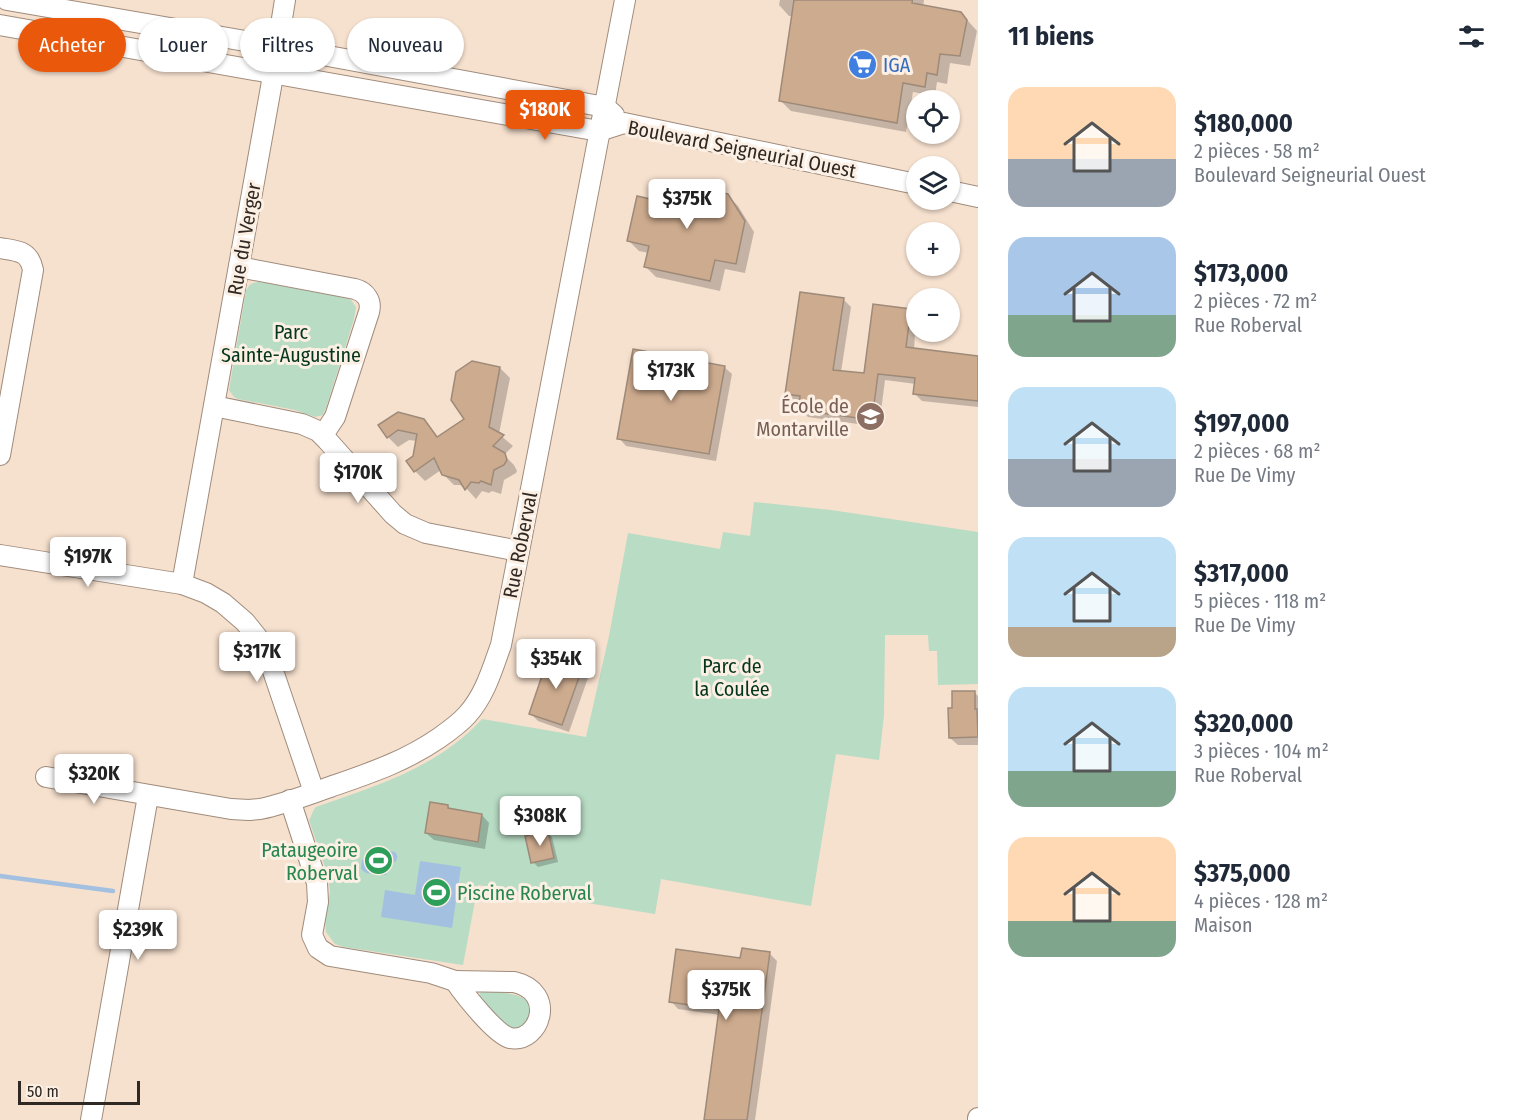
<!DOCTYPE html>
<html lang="fr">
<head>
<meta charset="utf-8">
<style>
	body { margin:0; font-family:"Fira Sans Condensed",sans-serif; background:#f6f6f7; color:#1f2937; height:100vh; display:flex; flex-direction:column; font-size:22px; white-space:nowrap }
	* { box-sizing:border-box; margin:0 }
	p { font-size:20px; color:#747a83 }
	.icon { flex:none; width:33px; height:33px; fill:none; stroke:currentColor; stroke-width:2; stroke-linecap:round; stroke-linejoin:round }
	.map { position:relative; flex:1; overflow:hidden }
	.side { display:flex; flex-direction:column; background:#fff; width:540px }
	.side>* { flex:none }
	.banner { position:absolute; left:18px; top:18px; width:570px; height:54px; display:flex; gap:12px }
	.buttons { position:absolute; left:906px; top:90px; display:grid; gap:12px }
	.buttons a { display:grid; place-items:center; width:54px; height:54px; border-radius:50%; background:#fff; box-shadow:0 2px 4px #0004; font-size:30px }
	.scale { position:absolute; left:18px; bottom:15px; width:122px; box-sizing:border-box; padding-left:6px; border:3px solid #302822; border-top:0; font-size:16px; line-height:21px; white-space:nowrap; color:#302822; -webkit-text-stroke:4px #fcefe4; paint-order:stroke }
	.price { position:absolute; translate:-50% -51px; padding:0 14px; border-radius:6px; background:#fff; color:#222; font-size:20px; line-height:39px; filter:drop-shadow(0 2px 3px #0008) }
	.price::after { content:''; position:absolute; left:50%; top:36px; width:18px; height:14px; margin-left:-9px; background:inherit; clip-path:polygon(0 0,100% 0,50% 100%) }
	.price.selected { background:#ea580c; color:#fff }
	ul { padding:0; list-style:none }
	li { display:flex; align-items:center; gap:18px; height:150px; padding:0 30px }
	li span { display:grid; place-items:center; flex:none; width:168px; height:120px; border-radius:18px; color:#555 }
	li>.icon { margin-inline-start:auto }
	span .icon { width:72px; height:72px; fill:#fffc; stroke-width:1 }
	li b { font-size:26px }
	h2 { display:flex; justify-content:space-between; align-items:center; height:72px; padding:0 30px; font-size:26px }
	.chip { padding:0 21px; border-radius:27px; background:#fff; box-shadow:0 2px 4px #0004; font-size:21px; line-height:54px }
	.chip.selected { background:#ea580c; color:#fff }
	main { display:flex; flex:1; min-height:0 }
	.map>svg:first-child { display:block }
</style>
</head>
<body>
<main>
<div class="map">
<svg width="978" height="1120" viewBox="0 0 978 1120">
	<rect width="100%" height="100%" fill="#f6e0ce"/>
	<g fill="#b8dcc4">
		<path d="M261 282 346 298 351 300 356 307 354 319 326 408 323 415 315 417 295 410 238 399 234 397 229 390 246 291C249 284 253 282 261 282Z"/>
		<path d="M754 502 831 510 978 532V684L938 685 937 651H929L928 635H885L884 715 879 760 836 754 811 906 661 879 655 914 478 885 463 965 344 947 335 944 326 932 325 919 330 892 328 876 309 820C312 816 312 811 316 807 376 786 437 768 482 719L586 737 609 636 628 533 720 549 723 532 750 536Z"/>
		<path d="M483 991H486C496 992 515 993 523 998 539 1008 527 1034 510 1027 499 1023 486 1006 479 998L480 993Z"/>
	</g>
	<g fill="#a3c0e1">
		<path d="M372 849 395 852C398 855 398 859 395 862L384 863V865L388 871 386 875 366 873 361 869 362 860 369 858 370 850Z"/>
		<polygon points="420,861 461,867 452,928 381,917 385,890 415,895"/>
	</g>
	<g fill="#0003">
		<polygon points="780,0 911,0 912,11 914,0 924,0 923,7 961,13 977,31 970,66 950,63 947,84 937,82 935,96 913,92 906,132 791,111 781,101 793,16 789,16 779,5"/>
		<polygon points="727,195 738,206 754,232 745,273 725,269 720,291 656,277 646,267 649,253 639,251 629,241 660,203"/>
		<polygon points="843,299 851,307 841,372 866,375 910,311 916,317 914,350 978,357 978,407 922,401 914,393 916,384 885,380 879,427 808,417 800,409 801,402 794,401 786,393"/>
		<polygon points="724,367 732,374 716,461 626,446 619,438"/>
		<polygon points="500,368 510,378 499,434 513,446 504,455 514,465 517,471 516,473 504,480 501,494 492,491 489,493 482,491 476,499 466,488 460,485 454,485 443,474 441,470 425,481 415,471 409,461 415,457 417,441 409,440 398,447 388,437 380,426 423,420 439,438 467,420"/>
		<polygon points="582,668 589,675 569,732 538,721 530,713"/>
		<polygon points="974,692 978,696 978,745 958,745 950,738 953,709"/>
		<polygon points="447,806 452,810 482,815 489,823 485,849 434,840 426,833"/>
		<polygon points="547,832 552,837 558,862 538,867 533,862"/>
		<polygon points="769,953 777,961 755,1120 705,1120 720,1015 678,1009 671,1001"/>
	</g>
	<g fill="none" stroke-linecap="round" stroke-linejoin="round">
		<polyline stroke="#a3c0e1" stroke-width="4.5" points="0,876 113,891"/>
	</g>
	<g fill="#cdab8e" stroke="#9e8a79" stroke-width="1.5">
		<polygon points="794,0 913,0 912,3 961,12 967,20 960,56 940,54 937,75 927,73 925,87 903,83 897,123 779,101"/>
		<polygon points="663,180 728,194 745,221 736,264 715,260 710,281 644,267 649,246 627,241 637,196 659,201"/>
		<polygon points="800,292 844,298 833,370 864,373 873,304 911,309 906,347 978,356 978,401 913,394 915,378 878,374 872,420 799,410 800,396 785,394"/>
		<polygon points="633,349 725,366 709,454 617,439"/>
		<polygon points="472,361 500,367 489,427 504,435 493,446 505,453 507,460 504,465 494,470 491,485 481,481 479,483 471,482 465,490 459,480 442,475 434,458 414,472 406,461 413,456 417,434 398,430 387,438 378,425 398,412 424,419 437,437 464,419 451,400 456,372"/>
		<polygon points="549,655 583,666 562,725 529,714"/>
		<polygon points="952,691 975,691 975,709 977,709 978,737 949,738 948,708 952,708"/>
		<polygon points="430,802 448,805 448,808 482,814 478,842 425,833"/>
		<polygon points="548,831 554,858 531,863 525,836"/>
		<polygon points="742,948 770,952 747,1120 704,1120 719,1009 669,1002 676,949 740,958"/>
	</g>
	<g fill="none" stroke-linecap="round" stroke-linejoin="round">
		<defs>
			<g id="minor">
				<polyline points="7,0 263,44 605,107 614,115"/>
				<polyline points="0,25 599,131 624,123 916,184"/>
				<polyline points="950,191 978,197"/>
				<path d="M0 248C17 251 29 250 33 270L0 455"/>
				<path d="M239 267 355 289C366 292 372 301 369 312L335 417 323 435"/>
				<polyline points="214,406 302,424 318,431 327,440 393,514 405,524 426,533 519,551"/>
				<polyline points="0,555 182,584 206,593 223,603 245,622 257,637 266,654 272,668 314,792"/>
				<polyline points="182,584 271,87 285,0"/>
				<path d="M46 777 231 809 249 810 260 809C284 804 307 795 330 787 370 773 404 762 439 738 449 731 459 724 467 715 485 695 492 670 501 645L625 0"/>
				<polyline points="290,800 317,883 318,902 312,935 318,948 330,956 431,973 455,981"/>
				<path d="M455 981 514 982C558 992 539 1044 510 1038 495 1034 464 994 455 981Z"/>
				<polyline points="91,1120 148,796"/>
				<polyline points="978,1120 978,1118"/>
			</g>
		</defs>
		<use href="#minor" stroke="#a08c7c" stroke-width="22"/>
		<use href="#minor" stroke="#fff" stroke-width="20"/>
	</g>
	<defs>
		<symbol id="supermarket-disc" viewBox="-11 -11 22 22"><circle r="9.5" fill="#3f7fe0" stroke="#fcefe4"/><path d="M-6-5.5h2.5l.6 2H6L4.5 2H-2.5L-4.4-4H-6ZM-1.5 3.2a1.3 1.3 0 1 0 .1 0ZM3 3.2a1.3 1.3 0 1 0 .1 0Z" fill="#fff"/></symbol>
		<symbol id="school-disc" viewBox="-11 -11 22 22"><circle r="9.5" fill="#8d6e63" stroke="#fcefe4"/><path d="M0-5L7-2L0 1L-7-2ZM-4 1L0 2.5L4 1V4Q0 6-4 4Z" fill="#fff"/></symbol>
		<symbol id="stadium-disc" viewBox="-11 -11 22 22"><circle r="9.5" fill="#2e9e5b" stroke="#fcefe4"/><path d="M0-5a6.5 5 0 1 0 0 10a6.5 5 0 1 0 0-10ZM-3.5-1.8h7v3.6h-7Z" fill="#fff"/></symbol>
	</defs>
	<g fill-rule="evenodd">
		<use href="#supermarket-disc" x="846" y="48" width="33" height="33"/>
		<use href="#school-disc" x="854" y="400" width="33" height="33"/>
		<use href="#stadium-disc" x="362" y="844" width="33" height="33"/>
		<use href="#stadium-disc" x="420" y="876" width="33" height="33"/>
	</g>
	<g text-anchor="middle" stroke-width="6" stroke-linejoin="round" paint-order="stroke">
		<g font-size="20" fill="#366cbe" stroke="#fcefe4" text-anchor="start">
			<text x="883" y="72">IGA</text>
		</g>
		<g font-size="20" fill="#302822" stroke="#fcefe4">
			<text transform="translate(742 149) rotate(11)" y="7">Boulevard Seigneurial Ouest</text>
			<text transform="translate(244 239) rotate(-80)" y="7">Rue du Verger</text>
			<text transform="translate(520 545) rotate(-79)" y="7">Rue Roberval</text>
		</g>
		<g font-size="20" fill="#04361d" stroke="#fcefe4">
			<text x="291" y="339">Parc<tspan x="291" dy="23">Sainte-Augustine</tspan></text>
			<text x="732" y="673">Parc de<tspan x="732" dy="23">la Coulée</tspan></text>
		</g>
		<g font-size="20" fill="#785e54" stroke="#fcefe4" text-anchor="end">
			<text x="849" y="413">École de<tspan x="849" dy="23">Montarville</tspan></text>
		</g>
		<g font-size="20" fill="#27864d" stroke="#fcefe4" text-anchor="end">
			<text x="358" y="857">Pataugeoire<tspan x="358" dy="23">Roberval</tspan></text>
			<text x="457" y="900" text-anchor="start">Piscine Roberval</text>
		</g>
	</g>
</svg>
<div class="buttons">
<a><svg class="icon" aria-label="locate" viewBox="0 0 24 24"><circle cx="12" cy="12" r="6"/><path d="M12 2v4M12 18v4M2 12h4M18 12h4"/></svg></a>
<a><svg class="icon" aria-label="layers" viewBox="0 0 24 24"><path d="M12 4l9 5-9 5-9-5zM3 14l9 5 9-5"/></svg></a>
<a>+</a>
<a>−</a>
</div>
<div class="scale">50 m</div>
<b class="price selected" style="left:545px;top:141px">$180K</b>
<b class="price" style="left:687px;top:230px">$375K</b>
<b class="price" style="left:671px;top:402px">$173K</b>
<b class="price" style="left:358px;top:504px">$170K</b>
<b class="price" style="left:88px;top:588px">$197K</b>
<b class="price" style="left:257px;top:683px">$317K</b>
<b class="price" style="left:556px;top:690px">$354K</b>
<b class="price" style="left:94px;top:805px">$320K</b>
<b class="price" style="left:540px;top:847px">$308K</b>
<b class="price" style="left:138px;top:961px">$239K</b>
<b class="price" style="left:726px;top:1021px">$375K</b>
<div class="banner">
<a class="chip selected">Acheter</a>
<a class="chip">Louer</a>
<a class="chip">Filtres</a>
<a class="chip">Nouveau</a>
</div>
</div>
<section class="side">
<h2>11 biens<svg class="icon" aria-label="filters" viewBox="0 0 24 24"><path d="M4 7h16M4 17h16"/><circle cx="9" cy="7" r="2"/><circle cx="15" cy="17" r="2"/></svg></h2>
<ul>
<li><span style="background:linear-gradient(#ffd9b3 60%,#9aa5b1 0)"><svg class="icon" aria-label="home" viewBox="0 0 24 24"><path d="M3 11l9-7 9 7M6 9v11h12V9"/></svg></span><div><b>$180,000</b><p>2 pièces · 58 m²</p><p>Boulevard Seigneurial Ouest</p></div></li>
<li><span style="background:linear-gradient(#a9c7e8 65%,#7fa58c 0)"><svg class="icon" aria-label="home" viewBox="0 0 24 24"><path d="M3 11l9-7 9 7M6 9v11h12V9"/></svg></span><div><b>$173,000</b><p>2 pièces · 72 m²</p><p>Rue Roberval</p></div></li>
<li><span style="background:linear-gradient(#bfe0f5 60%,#9aa5b1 0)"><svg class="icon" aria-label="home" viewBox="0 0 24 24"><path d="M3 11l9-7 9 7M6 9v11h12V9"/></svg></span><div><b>$197,000</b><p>2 pièces · 68 m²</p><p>Rue De Vimy</p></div></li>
<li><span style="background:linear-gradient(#bfe0f5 75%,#b9a48a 0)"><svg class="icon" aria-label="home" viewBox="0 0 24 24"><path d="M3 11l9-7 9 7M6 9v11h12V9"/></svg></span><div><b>$317,000</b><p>5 pièces · 118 m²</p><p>Rue De Vimy</p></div></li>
<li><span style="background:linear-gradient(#bfe0f5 70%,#7fa58c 0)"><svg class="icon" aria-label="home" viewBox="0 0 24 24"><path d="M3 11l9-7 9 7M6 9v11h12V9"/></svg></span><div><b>$320,000</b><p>3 pièces · 104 m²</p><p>Rue Roberval</p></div></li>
<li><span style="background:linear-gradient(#ffd9b3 70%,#7fa58c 0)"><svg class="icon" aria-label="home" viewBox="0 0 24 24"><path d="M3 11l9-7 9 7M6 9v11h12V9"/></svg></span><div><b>$375,000</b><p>4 pièces · 128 m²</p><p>Maison</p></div></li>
</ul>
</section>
</main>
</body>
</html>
